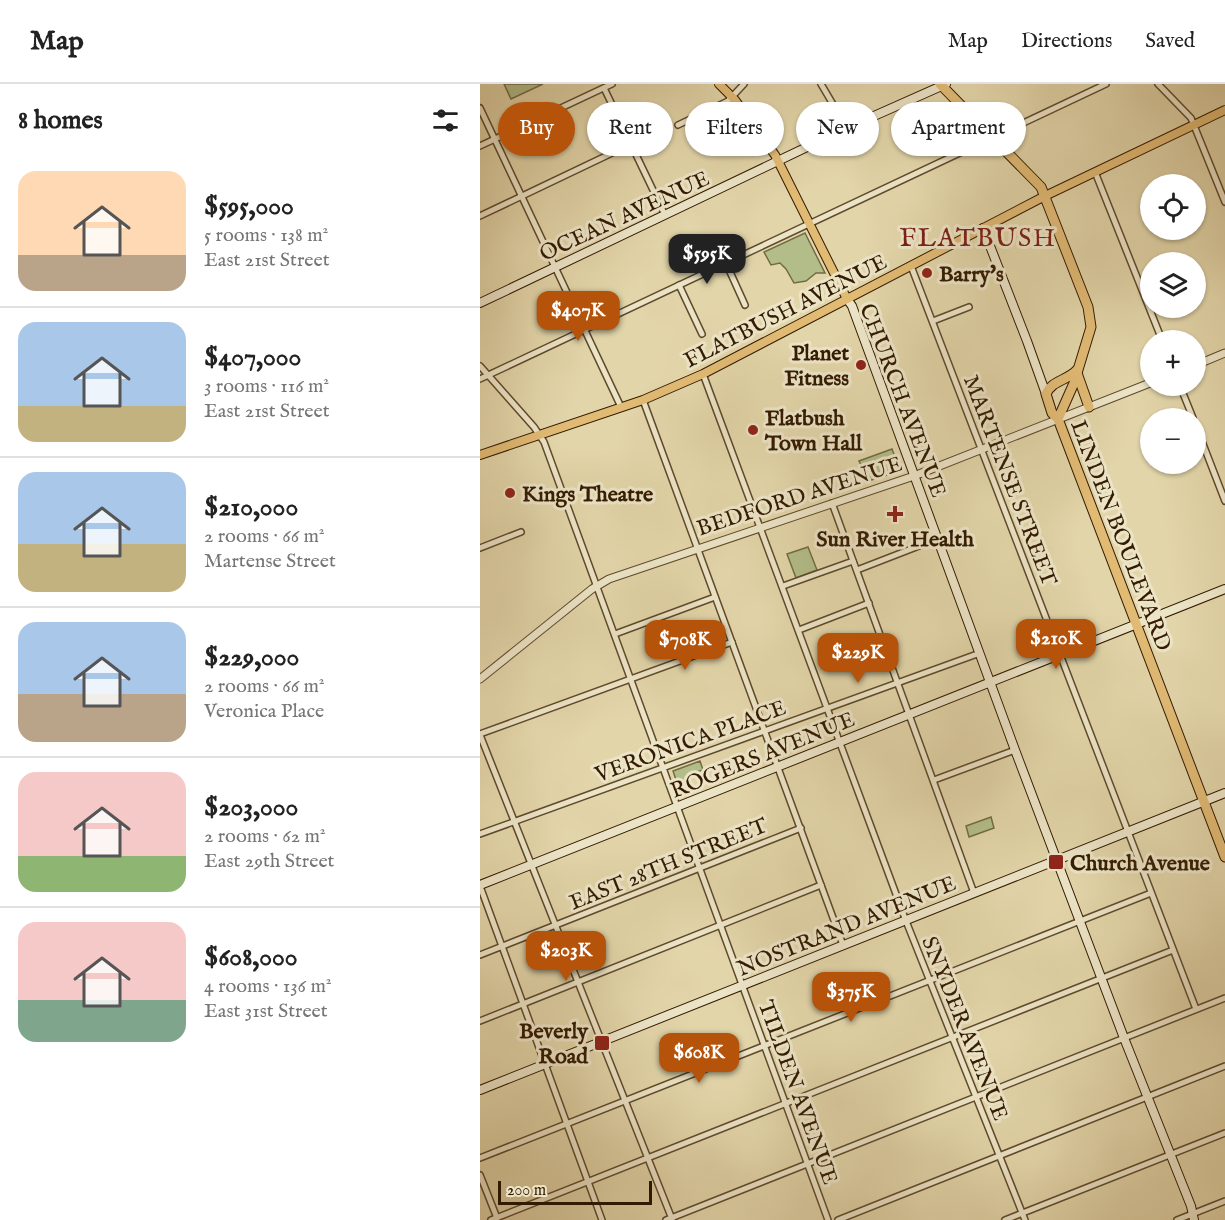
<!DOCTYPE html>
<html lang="en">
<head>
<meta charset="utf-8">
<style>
	body { margin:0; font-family:"IM FELL English",serif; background:#f6f6f6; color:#222; height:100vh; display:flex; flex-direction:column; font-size:22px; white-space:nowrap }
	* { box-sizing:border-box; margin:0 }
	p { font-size:20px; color:#767676 }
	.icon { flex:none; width:33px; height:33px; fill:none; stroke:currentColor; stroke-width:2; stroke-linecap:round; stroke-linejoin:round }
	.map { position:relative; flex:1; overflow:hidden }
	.panel { display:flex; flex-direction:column; background:#fff; width:480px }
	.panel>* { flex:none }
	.top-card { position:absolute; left:18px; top:18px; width:570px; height:54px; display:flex; gap:12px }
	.buttons { position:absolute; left:660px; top:90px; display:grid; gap:12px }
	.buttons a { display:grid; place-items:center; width:66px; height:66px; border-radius:50%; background:#fff; box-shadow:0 2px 4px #0004; font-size:30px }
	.scale { position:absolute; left:18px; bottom:15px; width:154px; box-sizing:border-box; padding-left:6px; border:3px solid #331b01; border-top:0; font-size:16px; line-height:21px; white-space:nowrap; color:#331b01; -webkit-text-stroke:4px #ece4c7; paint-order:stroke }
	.price { position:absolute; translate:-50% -51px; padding:0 14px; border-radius:12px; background:#b45309; color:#fff; font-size:20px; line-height:39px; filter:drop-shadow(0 2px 3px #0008) }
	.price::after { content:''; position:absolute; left:50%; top:36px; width:18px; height:14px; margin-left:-9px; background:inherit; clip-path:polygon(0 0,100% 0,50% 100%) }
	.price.current { background:#222; color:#fff }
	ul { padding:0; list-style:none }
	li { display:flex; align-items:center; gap:18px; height:150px; padding:0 18px }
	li+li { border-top:2px solid #e0e0e0 }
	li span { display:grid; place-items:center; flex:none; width:168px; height:120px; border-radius:18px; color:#555 }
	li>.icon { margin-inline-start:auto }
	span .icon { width:72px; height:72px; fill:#fffc; stroke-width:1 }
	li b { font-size:26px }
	h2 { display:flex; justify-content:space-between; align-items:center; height:72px; padding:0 18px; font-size:26px }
	.pill { padding:0 21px; border-radius:27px; background:#fff; box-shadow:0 2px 4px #0004; font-size:21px; line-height:54px }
	.pill.current { background:#b45309; color:#fff }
	header { display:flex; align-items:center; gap:36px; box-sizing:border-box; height:84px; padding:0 30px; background:#fff; border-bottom:2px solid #e0e0e0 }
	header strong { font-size:28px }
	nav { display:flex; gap:33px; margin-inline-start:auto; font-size:21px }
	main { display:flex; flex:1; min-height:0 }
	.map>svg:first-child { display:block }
</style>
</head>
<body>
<header>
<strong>Map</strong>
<nav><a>Map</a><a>Directions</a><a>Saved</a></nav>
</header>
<main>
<section class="panel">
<h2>8 homes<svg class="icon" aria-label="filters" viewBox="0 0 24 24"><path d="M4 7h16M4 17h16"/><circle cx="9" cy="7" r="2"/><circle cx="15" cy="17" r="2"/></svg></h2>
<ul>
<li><span style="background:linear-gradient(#ffd9b3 70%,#b9a48a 0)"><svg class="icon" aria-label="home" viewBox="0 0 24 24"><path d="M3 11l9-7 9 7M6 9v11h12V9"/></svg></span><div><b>$595,000</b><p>5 rooms · 138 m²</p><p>East 21st Street</p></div></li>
<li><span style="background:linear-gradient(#a9c7e8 70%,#c2b280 0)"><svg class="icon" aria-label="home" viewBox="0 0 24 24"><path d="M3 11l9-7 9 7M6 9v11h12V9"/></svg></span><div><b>$407,000</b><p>3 rooms · 116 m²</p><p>East 21st Street</p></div></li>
<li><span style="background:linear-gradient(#a9c7e8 60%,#c2b280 0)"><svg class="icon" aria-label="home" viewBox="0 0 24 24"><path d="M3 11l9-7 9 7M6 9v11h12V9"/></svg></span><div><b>$210,000</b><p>2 rooms · 66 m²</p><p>Martense Street</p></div></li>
<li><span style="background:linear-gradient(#a9c7e8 60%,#b9a48a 0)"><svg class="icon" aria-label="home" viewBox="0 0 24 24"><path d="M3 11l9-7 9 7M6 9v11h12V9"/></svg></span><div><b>$229,000</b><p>2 rooms · 66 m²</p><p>Veronica Place</p></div></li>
<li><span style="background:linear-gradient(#f6c9c9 70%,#8fb573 0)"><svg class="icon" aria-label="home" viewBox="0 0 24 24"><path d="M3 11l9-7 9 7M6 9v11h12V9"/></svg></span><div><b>$203,000</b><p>2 rooms · 62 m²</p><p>East 29th Street</p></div></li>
<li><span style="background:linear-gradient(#f6c9c9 65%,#7fa58c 0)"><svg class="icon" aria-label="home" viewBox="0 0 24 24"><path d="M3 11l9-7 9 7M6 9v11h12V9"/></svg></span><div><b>$608,000</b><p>4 rooms · 136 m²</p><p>East 31st Street</p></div></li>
</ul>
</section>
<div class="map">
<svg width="745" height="1136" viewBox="0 0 745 1136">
	<rect width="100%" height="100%" fill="#e2d5a9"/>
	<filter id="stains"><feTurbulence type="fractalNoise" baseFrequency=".00333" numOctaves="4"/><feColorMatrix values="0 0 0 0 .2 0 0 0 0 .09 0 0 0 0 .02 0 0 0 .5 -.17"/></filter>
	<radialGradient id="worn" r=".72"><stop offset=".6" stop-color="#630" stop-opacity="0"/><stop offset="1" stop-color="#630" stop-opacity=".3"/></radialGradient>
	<g fill="#b2bd89" stroke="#726c45" stroke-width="1.5">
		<polygon points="24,0 63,0 31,15"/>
		<polygon points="325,149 345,189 336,189 326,197 314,199 306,185 300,179 291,181 284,168"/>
		<polygon points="412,365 420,387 388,397 379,377"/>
		<polygon points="328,463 337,486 316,494 307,470"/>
		<polygon points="220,677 223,686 217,688 218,691 197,699 193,687"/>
		<polygon points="511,733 514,744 489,753 486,742"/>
	</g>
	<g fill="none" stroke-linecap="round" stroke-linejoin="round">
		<defs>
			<g id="minor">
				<polyline points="341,0 367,44"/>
				<polyline points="678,0 711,34 745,118"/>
				<polyline points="124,4 185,131"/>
				<polyline points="0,24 141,323"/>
				<polyline points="198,41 248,17 264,0"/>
				<polyline points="0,62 132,0"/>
				<polyline points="615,88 682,256"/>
				<polyline points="0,132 151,60"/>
				<polyline points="246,179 265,221"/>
				<polyline points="431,182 716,925"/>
				<polyline points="199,201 222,250"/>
				<polyline points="453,237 489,223"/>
				<polyline points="0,282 54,343 64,358 348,1136"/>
				<polyline points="223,290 426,837 545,1136"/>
				<polyline points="0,295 626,0"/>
				<polyline points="700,302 713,334"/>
				<polyline points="163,316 363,861"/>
				<polyline points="716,342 745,417"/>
				<polyline points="352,419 494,809"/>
				<polyline points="0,464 41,448"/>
				<polyline points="377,486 457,455"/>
				<polyline points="303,502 373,477"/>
				<polyline points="319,546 389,519"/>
				<polyline points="135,550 235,513"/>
				<polyline points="0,650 252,558"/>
				<polyline points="0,651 192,1135"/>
				<polyline points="454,696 535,666"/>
				<polyline points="0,750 500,569"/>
				<polyline points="0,802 122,1136"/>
				<polyline points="0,871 321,744"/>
				<polyline points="0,937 341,801"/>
				<polyline points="0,1074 671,809"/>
				<polyline points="0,1091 17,1134"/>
				<polyline points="11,1136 693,866"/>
				<polyline points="186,1136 745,914"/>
				<polyline points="358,1136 745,982"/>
				<polyline points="525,1136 745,1049"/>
				<polyline points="697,1136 745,1117"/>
			</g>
			<g id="tertiary">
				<polyline points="716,281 745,269"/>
				<polyline points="0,595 112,505 129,495 434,392 670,299"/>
			</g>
			<g id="secondary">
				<polyline points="503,144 547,257 566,310"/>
				<polyline points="367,215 372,222 535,666 644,954 711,1122 714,1136"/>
				<polyline points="0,219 367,44 466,0"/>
				<polyline points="0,801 745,505"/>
				<polyline points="0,1006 745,709"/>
			</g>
			<g id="primary">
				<polyline points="239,0 255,16 295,71 367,215"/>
				<polyline points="0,371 163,316 223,290 565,112 745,26"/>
			</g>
			<g id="trunk">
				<polyline points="460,0 561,103 608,223 611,243 594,299 578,335"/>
				<path d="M597 286C587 297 572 296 566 310L572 329 578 335 745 773"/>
				<polyline points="597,289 609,323"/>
			</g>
		</defs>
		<use href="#minor" stroke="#5f4a2b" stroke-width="8"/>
		<use href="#tertiary" stroke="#5f4a2b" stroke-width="9"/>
		<use href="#secondary" stroke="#331b01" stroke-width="10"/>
		<use href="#primary" stroke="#331b01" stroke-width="10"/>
		<use href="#trunk" stroke="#331b01" stroke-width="11"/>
		<use href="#minor" stroke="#ece4c7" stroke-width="5"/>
		<use href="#tertiary" stroke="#ece4c7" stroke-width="7"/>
		<use href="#secondary" stroke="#ece4c7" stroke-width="8"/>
		<use href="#primary" stroke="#e1ba74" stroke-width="8"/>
		<use href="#trunk" stroke="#e1ba74" stroke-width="9"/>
	</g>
	<g fill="#8f2418" stroke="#ece4c7" stroke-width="2">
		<circle cx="447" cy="189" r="6"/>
		<circle cx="381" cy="281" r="6"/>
		<circle cx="273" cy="346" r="6"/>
		<circle cx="30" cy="409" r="6"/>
		<path d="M412 421h6v6h6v6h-6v6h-6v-6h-6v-6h6z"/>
		<rect x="568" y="770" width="16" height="16" rx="3"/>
		<rect x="114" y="951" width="16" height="16" rx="3"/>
	</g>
	<g text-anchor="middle" stroke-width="6" stroke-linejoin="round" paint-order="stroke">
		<g font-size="22" fill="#331b01" stroke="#ece4c7">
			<text transform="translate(144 131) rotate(-25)" y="8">OCEAN AVENUE</text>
			<text transform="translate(305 226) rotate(-27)" y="8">FLATBUSH AVENUE</text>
			<text transform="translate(424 316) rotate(69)" y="8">CHURCH AVENUE</text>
			<text transform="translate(531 396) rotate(69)" y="8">MARTENSE STREET</text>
			<text transform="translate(319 411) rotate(-18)" y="8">BEDFORD AVENUE</text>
			<text transform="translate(642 451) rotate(69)" y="8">LINDEN BOULEVARD</text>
			<text transform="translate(210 656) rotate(-20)" y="8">VERONICA PLACE</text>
			<text transform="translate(282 670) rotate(-22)" y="8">ROGERS AVENUE</text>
			<text transform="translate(188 779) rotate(-22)" y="8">EAST 28TH STREET</text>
			<text transform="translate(366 841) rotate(-22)" y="8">NOSTRAND AVENUE</text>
			<text transform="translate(486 944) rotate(68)" y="8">SNYDER AVENUE</text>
			<text transform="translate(319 1008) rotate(70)" y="8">TILDEN AVENUE</text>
		</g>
		<g font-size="22" font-weight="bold" fill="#331b01" stroke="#ece4c7" text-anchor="start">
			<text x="459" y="197">Barry's</text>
			<text x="369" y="276" text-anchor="end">Planet<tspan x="369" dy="25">Fitness</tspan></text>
			<text x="285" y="341">Flatbush<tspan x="285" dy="25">Town Hall</tspan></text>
			<text x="42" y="417">Kings Theatre</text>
			<text x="415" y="462" text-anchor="middle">Sun River Health</text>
			<text x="590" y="786">Church Avenue</text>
			<text x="108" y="954" text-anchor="end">Beverly<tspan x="108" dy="25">Road</tspan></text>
		</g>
		<g font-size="26" letter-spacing="1.5" fill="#7a1f14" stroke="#ece4c7">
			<text x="498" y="162">FLATBUSH</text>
		</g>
	</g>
	<rect width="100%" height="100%" filter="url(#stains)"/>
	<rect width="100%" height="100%" fill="url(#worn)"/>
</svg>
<div class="buttons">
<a><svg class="icon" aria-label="locate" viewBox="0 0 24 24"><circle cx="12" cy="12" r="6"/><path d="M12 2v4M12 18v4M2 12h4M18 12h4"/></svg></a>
<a><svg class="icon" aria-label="layers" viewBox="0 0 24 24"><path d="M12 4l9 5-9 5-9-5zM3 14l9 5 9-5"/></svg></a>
<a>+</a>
<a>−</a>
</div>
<div class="scale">200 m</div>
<b class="price current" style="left:227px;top:201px">$595K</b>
<b class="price" style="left:98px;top:258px">$407K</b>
<b class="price" style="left:576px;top:586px">$210K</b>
<b class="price" style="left:205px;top:587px">$708K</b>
<b class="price" style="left:378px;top:600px">$229K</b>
<b class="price" style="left:86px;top:898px">$203K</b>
<b class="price" style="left:371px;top:939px">$375K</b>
<b class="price" style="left:219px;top:1000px">$608K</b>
<div class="top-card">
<a class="pill current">Buy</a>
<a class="pill">Rent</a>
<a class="pill">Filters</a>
<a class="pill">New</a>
<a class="pill">Apartment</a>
</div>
</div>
</main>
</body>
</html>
